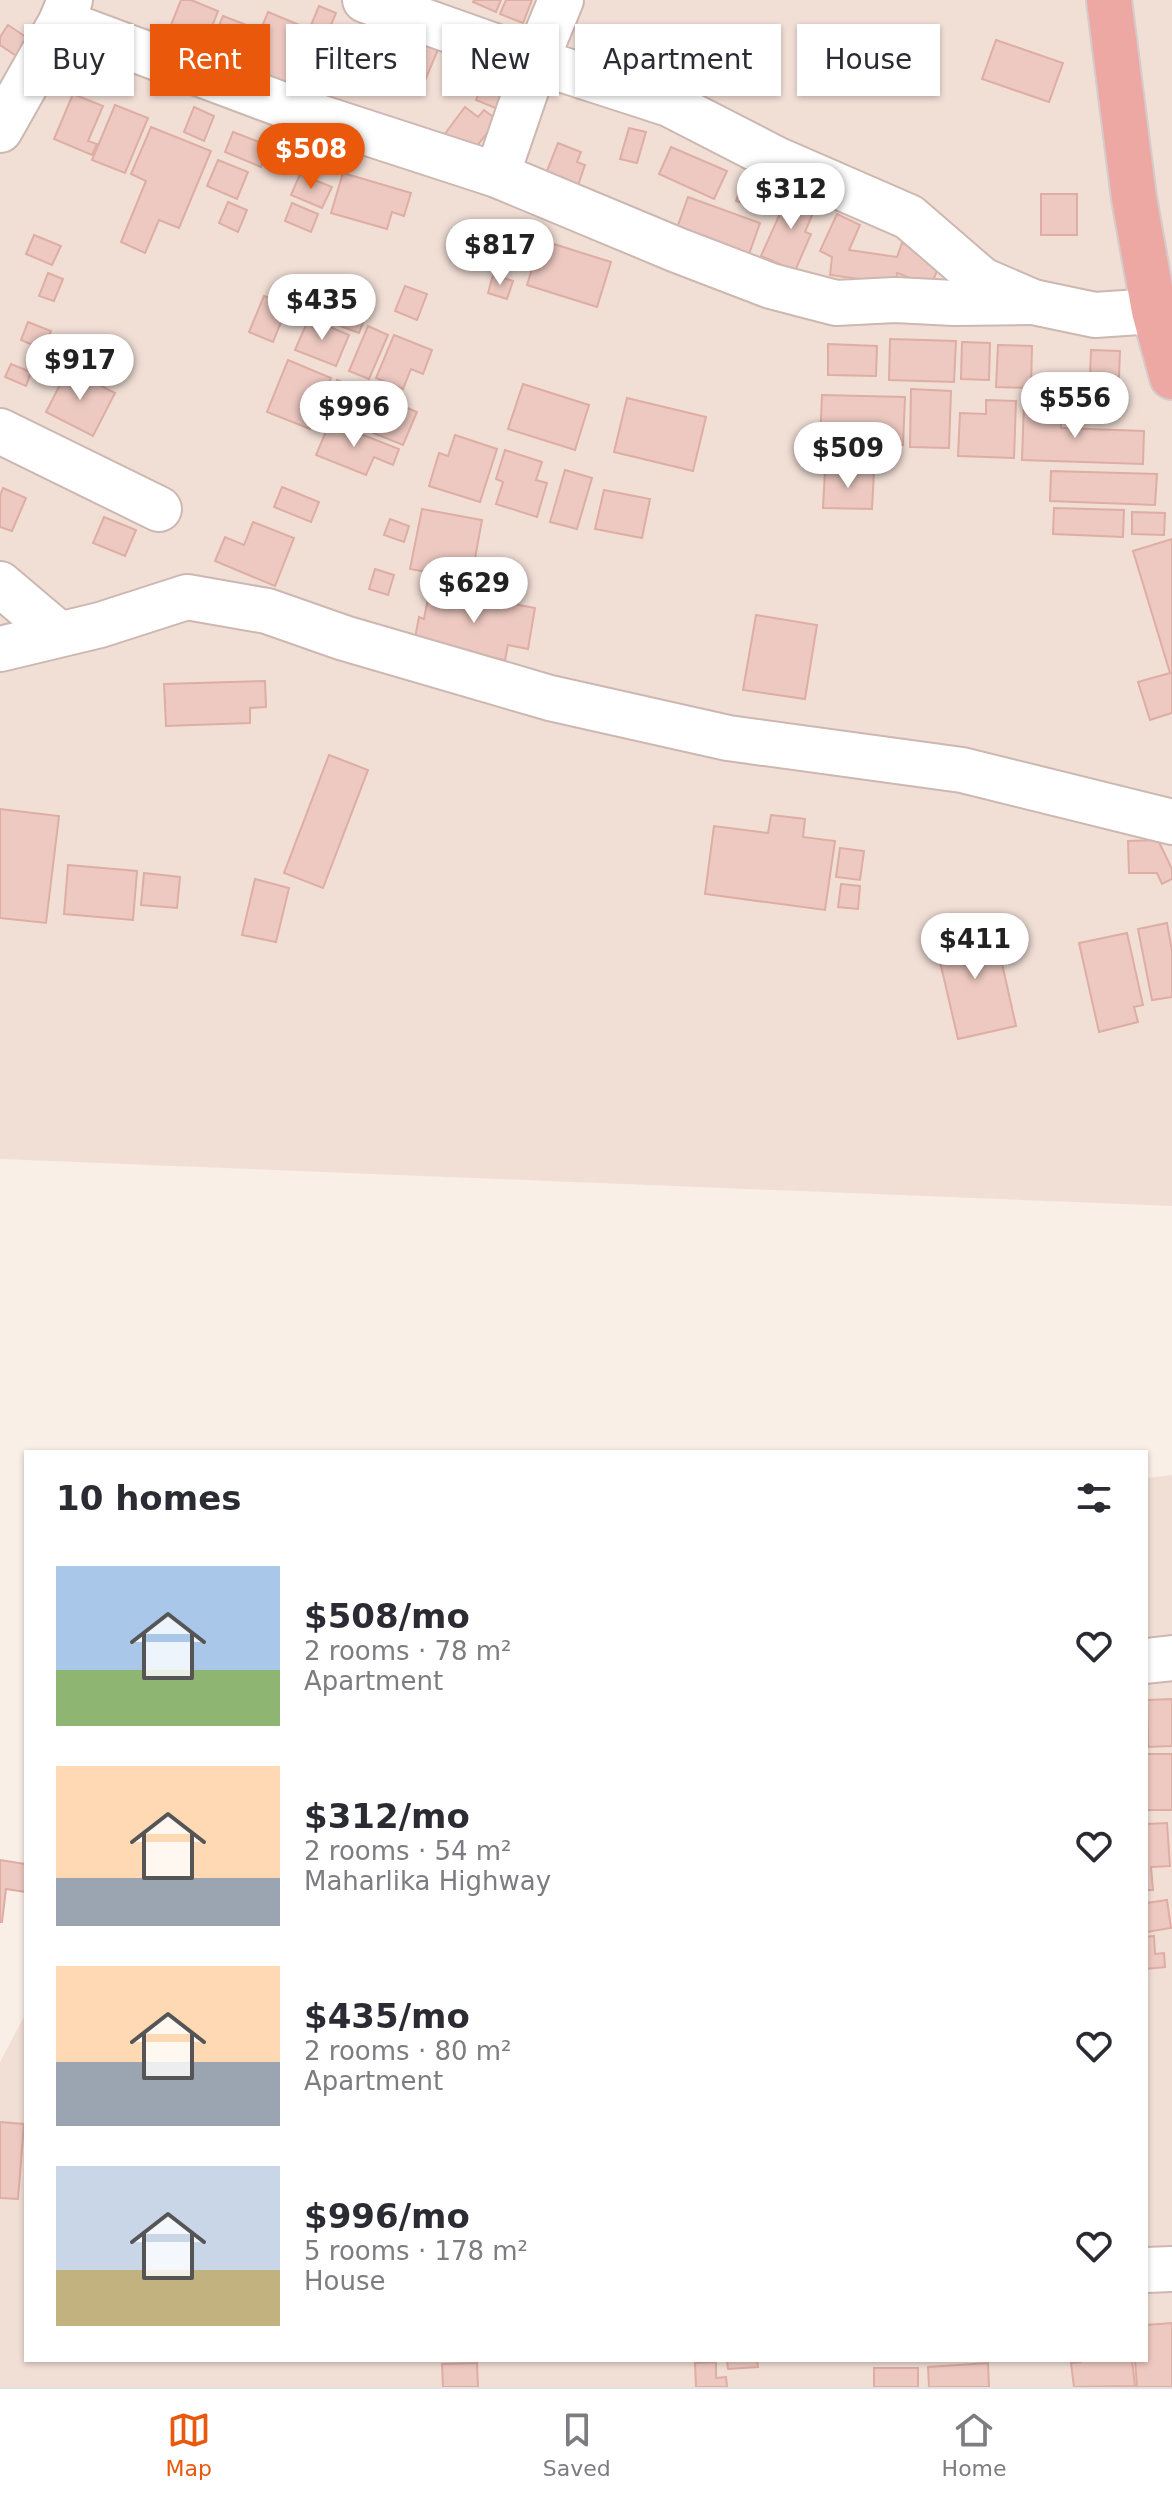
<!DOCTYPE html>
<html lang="en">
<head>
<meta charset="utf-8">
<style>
	body { margin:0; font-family:"DejaVu Sans",sans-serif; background:#f7f7f7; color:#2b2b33; height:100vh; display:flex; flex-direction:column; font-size:30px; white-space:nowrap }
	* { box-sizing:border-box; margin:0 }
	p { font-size:26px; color:#7c7c81 }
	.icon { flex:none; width:44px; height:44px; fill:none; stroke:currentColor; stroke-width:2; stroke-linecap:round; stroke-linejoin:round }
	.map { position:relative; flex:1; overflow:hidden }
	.side { position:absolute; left:24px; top:1450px; width:1124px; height:912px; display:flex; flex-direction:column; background:#fff; border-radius:0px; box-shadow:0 2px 6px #0004 }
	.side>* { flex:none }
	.guide { position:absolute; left:24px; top:24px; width:1124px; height:72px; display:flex; gap:16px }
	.price { position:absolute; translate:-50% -68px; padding:0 18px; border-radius:28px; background:#fff; color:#222; font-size:26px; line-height:52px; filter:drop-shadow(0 2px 4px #0008) }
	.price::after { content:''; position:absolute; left:50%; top:48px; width:24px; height:18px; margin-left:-12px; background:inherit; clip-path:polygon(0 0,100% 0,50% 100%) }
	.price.current { background:#ea580c; color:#fff }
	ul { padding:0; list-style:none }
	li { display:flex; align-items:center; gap:24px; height:200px; padding:0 32px }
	li span { display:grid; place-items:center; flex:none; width:224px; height:160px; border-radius:0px; color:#555 }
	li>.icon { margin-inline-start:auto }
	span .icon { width:96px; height:96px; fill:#fffc; stroke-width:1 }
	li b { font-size:34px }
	h2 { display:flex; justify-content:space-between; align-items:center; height:96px; padding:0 32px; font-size:34px }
	.chip { padding:0 28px; border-radius:0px; background:#fff; box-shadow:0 2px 6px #0004; font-size:28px; line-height:72px }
	.chip.current { background:#ea580c; color:#fff }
	.tab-bar { display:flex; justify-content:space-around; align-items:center; height:112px; border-top:2px solid #e1e1e2; background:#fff; font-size:22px; color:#7c7c81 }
	.tab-bar a { display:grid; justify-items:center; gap:4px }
	.tab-bar .current { color:#ea580c }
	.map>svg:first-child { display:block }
</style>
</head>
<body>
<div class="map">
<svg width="1172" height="2387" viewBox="0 0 1172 2387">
	<rect width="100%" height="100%" fill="#faefe7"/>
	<g fill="#f1dfd6">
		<polygon points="0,0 1172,0 1172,1206 0,1159"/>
		<polygon points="1172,1475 1172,2387 0,2387 0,2062 26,2013 26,2360 1146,2360 1146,1478"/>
	</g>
	<g fill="#edc9c1" stroke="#deada3" stroke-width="2">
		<polygon points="181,0 191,0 218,11 201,55 165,40"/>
		<polygon points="474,0 501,0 496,12 473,2"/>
		<polygon points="506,0 532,0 523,23 500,14"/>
		<polygon points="319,6 336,13 326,37 309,30"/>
		<polygon points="268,12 302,26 295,44 316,52 300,90 245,68"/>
		<polygon points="363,14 381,19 372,49 355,45"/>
		<polygon points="223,16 252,27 240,57 211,46"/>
		<polygon points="8,25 32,41 21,59 0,45 0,37"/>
		<polygon points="404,33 439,47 424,83 389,68"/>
		<polygon points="996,40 1063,63 1049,102 982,79"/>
		<polygon points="486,75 515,87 505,112 476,100"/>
		<polygon points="73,94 103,106 88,141 97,144 92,155 54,139"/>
		<polygon points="115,105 148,118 125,173 92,160"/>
		<polygon points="194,107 214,116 204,141 184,132"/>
		<polygon points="465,107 478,117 484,110 497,120 470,155 444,135"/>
		<polygon points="151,127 211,151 179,228 159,220 145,253 121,242 146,181 131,174"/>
		<polygon points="629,128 646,132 637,163 620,159"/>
		<polygon points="233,132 270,146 261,167 225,152"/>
		<polygon points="558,143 581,152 577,162 585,165 577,188 545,176"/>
		<polygon points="671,147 727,171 714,199 659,174"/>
		<polygon points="218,160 248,172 237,199 207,186"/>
		<polygon points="343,173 411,193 404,216 392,212 387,229 331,213"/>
		<polygon points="300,174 332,187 322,208 291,195"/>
		<polygon points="744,180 765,188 757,208 736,201"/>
		<polygon points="791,189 818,201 805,232 811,234 795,271 761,256"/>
		<rect x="1041" y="194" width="36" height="41"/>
		<polygon points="688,197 760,223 749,254 677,228"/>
		<polygon points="228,202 247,210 238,232 219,223"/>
		<polygon points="292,203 318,214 311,232 285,221"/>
		<polygon points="837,214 860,225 849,250 897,257 902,243 942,258 931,286 897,273 896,284 830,275 832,257 820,251"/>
		<polygon points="34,235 61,246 52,265 26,254"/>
		<polygon points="541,240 611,262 597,307 527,285"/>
		<polygon points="48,273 63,279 54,301 39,296"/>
		<polygon points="493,275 513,281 507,299 488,293"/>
		<polygon points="405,286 427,294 417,320 395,311"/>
		<polygon points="264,296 288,305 273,342 249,332"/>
		<polygon points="346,313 364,320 359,333 340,326"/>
		<polygon points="309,318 349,335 336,366 295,350"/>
		<polygon points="28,322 51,331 44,350 21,340"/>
		<polygon points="368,326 388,335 369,379 349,371"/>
		<polygon points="394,335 432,350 423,374 411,369 403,389 376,378"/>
		<polygon points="890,339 956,341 954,382 889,380"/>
		<polygon points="962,342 990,343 989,380 961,379"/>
		<polygon points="828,344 877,346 876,376 828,375"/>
		<polygon points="998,345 1032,346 1031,388 996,387"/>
		<polygon points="1091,350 1120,351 1119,377 1090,376"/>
		<polygon points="288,360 331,378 310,429 267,412"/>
		<polygon points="11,364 31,372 26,386 5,377"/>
		<polygon points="68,369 115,393 93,436 46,412"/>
		<polygon points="337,380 384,399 371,431 324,412"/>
		<polygon points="523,384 589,405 575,450 508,429"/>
		<polygon points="911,389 951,391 949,448 910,447"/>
		<polygon points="822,395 905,397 903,445 820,442"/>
		<polygon points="627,398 706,417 693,471 614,452"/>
		<polygon points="386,399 417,412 403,445 373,433"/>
		<polygon points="986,400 1016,401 1014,458 958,456 960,413 986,414"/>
		<polygon points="1024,402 1061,403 1061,428 1144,431 1143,464 1022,460"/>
		<polygon points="330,422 399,449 393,465 374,457 366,475 316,455"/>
		<polygon points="455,435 497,449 480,502 429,486 439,453 448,456"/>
		<polygon points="505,450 542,462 536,480 547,483 537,517 496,504 503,482 496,479"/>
		<polygon points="565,470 592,478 577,529 550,522"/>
		<polygon points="825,470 874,471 872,509 823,508"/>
		<polygon points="1051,471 1157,474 1155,505 1050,501"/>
		<polygon points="282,487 319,502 311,522 274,507"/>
		<polygon points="3,488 26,498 12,531 0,527 0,496"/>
		<polygon points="604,490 650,499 642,538 595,529"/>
		<polygon points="1054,508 1124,510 1123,537 1053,534"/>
		<polygon points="422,509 482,520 471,580 410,569"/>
		<polygon points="1132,512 1165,513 1164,535 1132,534"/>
		<polygon points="104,517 136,530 125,556 93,543"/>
		<polygon points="390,519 409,526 404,542 384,535"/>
		<polygon points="253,522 294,538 275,586 215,561 225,537 244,545"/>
		<polygon points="1172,539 1172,713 1150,720 1138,682 1170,673 1133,551"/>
		<polygon points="375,569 394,575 388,595 369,589"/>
		<polygon points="430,588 535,608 528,649 508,645 505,660 414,643 419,617 424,619"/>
		<polygon points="756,615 817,625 805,699 743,690"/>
		<polygon points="265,681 266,707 250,708 250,723 166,726 164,684"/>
		<polygon points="329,755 368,770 323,888 284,873"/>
		<polygon points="0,809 59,816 46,923 0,918"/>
		<polygon points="771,815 805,819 803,837 835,841 825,910 705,894 714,826 768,833"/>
		<polygon points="1158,840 1172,869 1172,879 1162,884 1157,873 1129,873 1128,841"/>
		<polygon points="840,848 864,851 860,880 836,877"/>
		<polygon points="68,865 137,871 133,920 64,914"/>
		<polygon points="144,873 180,877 177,908 141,905"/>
		<polygon points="255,879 289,888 276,942 242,935"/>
		<polygon points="841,884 860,886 858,909 838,907"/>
		<polygon points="993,923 1016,1026 958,1039 934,936"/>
		<polygon points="1167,923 1172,951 1172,997 1152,1000 1138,929"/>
		<polygon points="1127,933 1143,1005 1134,1007 1138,1022 1099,1032 1079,943"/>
		<polygon points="1172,1699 1172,1746 1148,1747 1147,1700"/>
		<rect x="1146" y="1754" width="26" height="56"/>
		<polygon points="1167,1823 1170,1866 1151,1867 1153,1890 1146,1890 1146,1824"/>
		<polygon points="0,1860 26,1864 26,1892 6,1889 2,1922 0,1922"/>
		<polygon points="1167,1900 1171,1928 1146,1932 1146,1903"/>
		<polygon points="1154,1936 1155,1954 1164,1953 1165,1967 1146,1969 1146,1937"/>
		<polygon points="0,2122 24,2124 18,2199 0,2198"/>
		<polygon points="1172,2323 1172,2387 1137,2387 1135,2360 1146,2360 1146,2325"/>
		<polygon points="727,2360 757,2360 758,2367 728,2369"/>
		<polygon points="1081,2360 1132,2360 1135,2386 1074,2387 1071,2363 1081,2362"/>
		<polygon points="716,2362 716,2378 726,2377 727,2387 696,2387 695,2363"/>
		<polygon points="477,2363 478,2387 443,2387 442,2364"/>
		<polygon points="988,2363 989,2387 929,2387 928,2367"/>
		<rect x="874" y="2368" width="44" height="19"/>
	</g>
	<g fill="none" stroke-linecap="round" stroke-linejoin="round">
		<defs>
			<g id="street">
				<polyline points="365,0 536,61 669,104 778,160 909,217 982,280 1033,302 1095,315 1154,311"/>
				<polyline points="61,22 294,109 497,175 677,250 771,286 836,303 895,300 954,303 1033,302"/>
				<polyline points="0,130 61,22 70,0"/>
				<polyline points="497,175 536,61 561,0"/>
				<polyline points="0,431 159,509"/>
				<polyline points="0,584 59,634"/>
				<polyline points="0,649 100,625 187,597 267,611 344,638 550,698 728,738 962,770 1172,822"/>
				<polyline points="1146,1661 1172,1658"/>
				<polyline points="1146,2270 1172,2269"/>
			</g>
			<polyline id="highway" points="1109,0 1134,198 1154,311 1172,377"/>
		</defs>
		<use href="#street" stroke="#cdb7b1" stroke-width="48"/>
		<use href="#highway" stroke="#d4cbca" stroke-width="48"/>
		<use href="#street" stroke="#fff" stroke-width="44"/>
		<use href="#highway" stroke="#eea8a4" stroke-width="44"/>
	</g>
</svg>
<b class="price current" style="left:311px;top:191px">$508</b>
<b class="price" style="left:791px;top:231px">$312</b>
<b class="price" style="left:500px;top:287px">$817</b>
<b class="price" style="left:322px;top:342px">$435</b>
<b class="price" style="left:80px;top:402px">$917</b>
<b class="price" style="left:1075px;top:440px">$556</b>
<b class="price" style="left:354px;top:449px">$996</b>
<b class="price" style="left:848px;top:490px">$509</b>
<b class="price" style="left:474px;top:625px">$629</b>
<b class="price" style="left:975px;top:981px">$411</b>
<div class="guide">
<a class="chip">Buy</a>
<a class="chip current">Rent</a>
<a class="chip">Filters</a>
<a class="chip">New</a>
<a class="chip">Apartment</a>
<a class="chip">House</a>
</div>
<section class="side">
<h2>10 homes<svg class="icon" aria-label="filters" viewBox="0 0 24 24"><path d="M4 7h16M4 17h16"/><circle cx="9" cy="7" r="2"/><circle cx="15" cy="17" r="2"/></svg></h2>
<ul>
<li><span style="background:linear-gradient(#a9c7e8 65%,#8fb573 0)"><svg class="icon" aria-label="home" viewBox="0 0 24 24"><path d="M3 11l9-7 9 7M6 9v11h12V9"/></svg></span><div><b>$508/mo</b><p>2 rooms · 78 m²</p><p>Apartment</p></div><svg class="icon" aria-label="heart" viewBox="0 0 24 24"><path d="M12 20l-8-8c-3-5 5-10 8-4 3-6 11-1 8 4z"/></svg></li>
<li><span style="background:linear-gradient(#ffd9b3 70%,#9aa5b1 0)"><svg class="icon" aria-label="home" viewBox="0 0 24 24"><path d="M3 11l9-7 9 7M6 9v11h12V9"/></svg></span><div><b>$312/mo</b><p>2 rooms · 54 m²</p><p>Maharlika Highway</p></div><svg class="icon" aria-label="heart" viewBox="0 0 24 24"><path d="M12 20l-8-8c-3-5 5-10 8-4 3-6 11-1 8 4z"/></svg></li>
<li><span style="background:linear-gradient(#ffd9b3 60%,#9aa5b1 0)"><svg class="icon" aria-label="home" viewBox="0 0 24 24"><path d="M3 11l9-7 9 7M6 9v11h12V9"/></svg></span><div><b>$435/mo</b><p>2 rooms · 80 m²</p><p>Apartment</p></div><svg class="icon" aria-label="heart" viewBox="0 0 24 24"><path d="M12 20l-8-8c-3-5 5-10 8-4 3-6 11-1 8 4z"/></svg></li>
<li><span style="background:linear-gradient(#c9d6e8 65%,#c2b280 0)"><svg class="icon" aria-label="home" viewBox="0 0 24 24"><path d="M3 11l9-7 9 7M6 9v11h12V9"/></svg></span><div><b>$996/mo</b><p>5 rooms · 178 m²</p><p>House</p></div><svg class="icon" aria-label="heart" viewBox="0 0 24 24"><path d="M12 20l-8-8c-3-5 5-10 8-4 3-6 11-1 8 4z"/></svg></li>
</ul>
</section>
</div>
<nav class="tab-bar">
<a class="current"><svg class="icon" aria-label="map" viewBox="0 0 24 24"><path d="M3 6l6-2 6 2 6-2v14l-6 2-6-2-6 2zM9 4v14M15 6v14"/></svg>Map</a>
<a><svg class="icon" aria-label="saved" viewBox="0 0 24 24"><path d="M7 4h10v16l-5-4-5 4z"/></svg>Saved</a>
<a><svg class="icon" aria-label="home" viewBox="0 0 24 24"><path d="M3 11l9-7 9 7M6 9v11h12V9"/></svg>Home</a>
</nav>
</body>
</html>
